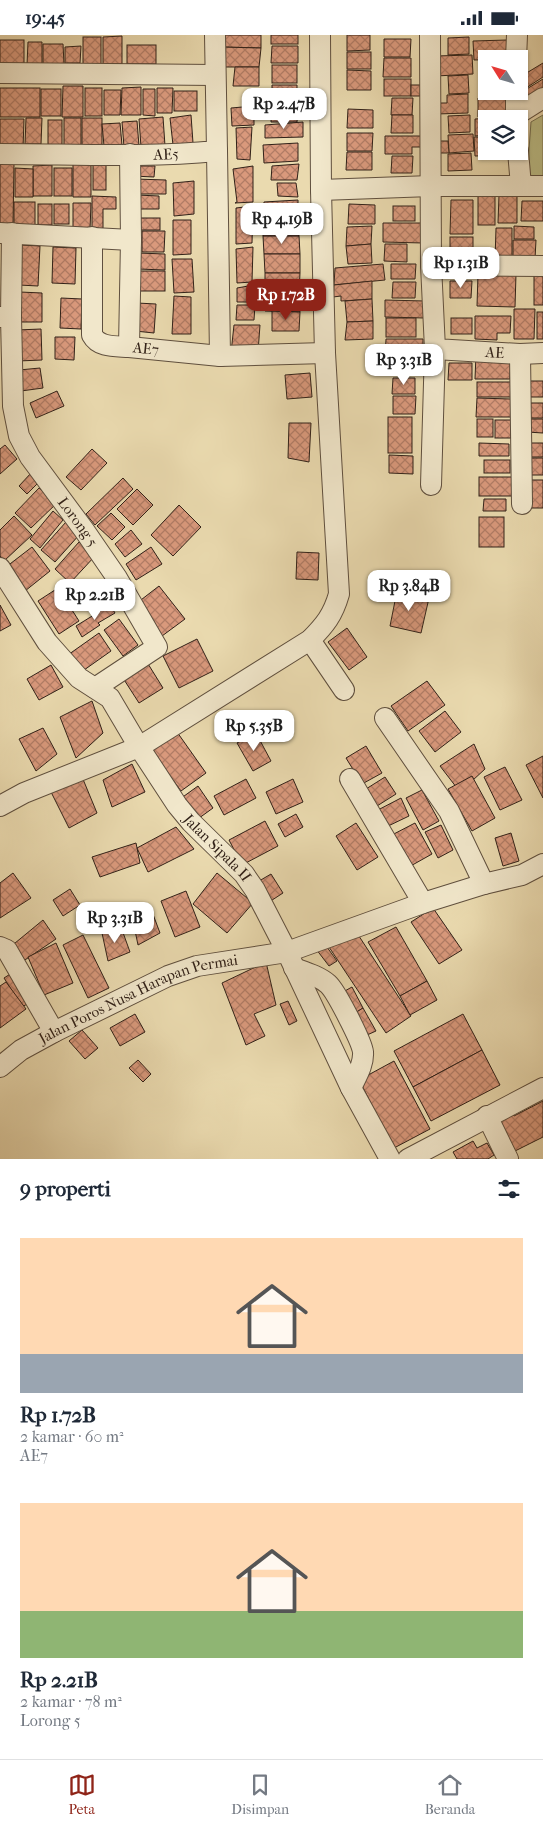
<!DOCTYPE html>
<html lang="id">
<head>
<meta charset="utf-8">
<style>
	body { margin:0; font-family:"IM FELL French Canon",serif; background:#f6f6f7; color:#1f2937; height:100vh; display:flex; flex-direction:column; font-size:19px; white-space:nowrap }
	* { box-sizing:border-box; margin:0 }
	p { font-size:16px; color:#747a83 }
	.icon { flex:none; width:28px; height:28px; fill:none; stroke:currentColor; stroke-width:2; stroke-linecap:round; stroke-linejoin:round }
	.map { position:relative; height:1124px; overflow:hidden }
	.drawer { display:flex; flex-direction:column; background:#fff; flex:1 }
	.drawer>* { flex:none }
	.needle { width:32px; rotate:307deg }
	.buttons { position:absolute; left:478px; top:15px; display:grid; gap:10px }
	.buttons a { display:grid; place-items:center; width:50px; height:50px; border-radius:0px; background:#fff; box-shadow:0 1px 4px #0004; font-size:25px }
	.price { position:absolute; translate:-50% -42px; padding:0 11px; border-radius:10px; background:#fff; color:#222; font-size:16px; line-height:32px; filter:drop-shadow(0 1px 2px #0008) }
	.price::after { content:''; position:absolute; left:50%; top:30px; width:15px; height:11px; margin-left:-8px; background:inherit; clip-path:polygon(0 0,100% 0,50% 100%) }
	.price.current { background:#8f2418; color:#fff }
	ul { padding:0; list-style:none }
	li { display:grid; align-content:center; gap:10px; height:265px; padding:0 20px }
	li span { display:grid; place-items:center; height:155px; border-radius:0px; color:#555 }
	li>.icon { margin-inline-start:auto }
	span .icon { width:90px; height:90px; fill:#fffc; stroke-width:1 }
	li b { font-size:21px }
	h2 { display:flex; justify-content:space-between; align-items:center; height:60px; padding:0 20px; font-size:21px }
	.status { display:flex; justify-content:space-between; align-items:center; height:35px; padding:0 25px; background:#fff; direction:ltr }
	.status svg { height:14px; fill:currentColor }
	.tabs { display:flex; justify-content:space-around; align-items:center; height:70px; border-top:1px solid #e0e1e3; background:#fff; font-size:14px; color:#747a83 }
	.tabs a { display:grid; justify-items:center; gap:2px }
	.tabs .current { color:#8f2418 }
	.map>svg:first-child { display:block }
</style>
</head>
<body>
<div class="status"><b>19:45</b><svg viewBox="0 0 49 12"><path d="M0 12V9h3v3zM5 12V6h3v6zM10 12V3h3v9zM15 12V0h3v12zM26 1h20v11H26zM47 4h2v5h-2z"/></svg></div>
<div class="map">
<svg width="543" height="1124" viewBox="0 0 543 1124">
	<defs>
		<pattern id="building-cross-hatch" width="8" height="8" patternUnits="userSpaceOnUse" patternTransform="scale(1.25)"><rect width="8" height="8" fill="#d9997c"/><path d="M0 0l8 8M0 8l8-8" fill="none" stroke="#b17c65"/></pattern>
	</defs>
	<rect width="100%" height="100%" fill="#eadaaf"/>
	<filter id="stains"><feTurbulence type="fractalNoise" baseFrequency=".004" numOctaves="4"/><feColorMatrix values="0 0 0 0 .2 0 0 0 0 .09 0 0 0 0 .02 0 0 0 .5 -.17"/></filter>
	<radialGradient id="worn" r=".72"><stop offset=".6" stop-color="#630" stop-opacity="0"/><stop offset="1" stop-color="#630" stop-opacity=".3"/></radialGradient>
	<polygon fill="#bcbe87" stroke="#767050" points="543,80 543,141 527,142 531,87"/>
	<g fill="url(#building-cross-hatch)" stroke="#312118">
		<polygon points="222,0 261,0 261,13 221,12"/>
		<rect x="271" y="0" width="27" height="9"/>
		<polygon points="347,0 370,0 370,15 347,16"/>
		<polygon points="122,1 122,29 103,29 103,2"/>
		<rect x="83" y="2" width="18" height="33"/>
		<polygon points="469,2 469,19 448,20 448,3"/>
		<polygon points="384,4 411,4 410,22 384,22"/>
		<rect x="0" y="5" width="24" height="30"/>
		<polygon points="507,5 508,24 474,25 473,6"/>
		<polygon points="28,7 42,7 42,30 27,30"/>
		<polygon points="43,9 63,9 64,29 43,29"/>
		<rect x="127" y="10" width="29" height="19"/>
		<polygon points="81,11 80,28 65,28 65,12"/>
		<polygon points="272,11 298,11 298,28 271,28"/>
		<polygon points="221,12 261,13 259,32 221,32"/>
		<rect x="347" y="17" width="24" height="17"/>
		<polygon points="472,20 473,39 436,41 436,21"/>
		<polygon points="384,23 411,23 411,42 383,42"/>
		<polygon points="543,28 543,42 526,53 520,42"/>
		<rect x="272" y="30" width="25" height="18"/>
		<polygon points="235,32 259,32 259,51 233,51"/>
		<polygon points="347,35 371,36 371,55 347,55"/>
		<polygon points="468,40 469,58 449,59 448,41"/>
		<rect x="384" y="44" width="27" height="17"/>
		<polygon points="543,44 543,59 531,66 525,55"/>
		<polygon points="272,50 297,50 297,66 272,67"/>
		<rect x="411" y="50" width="12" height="11"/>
		<polygon points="63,51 83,51 83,82 62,82"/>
		<polygon points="141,52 141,80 121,80 122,53"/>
		<rect x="0" y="53" width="40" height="29"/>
		<rect x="85" y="53" width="17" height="28"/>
		<polygon points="157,53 173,53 172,78 157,78"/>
		<rect x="41" y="54" width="20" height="27"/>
		<polygon points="143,54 155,54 155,81 143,80"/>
		<polygon points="104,55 121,55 120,80 104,80"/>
		<rect x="174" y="56" width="23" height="20"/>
		<polygon points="468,59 468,78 436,79 436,68 447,68 447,60"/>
		<polygon points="509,62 510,80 478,82 478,63"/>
		<polygon points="392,63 413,63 412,80 391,80"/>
		<polygon points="272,69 298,69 297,87 271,87"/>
		<polygon points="254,71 254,90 232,91 231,73"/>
		<polygon points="348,74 373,75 373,93 347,93"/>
		<polygon points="191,80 193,108 173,110 170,83"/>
		<polygon points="392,80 413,80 413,98 391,98"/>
		<polygon points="470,80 470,97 449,98 448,81"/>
		<polygon points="163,82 165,111 141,112 139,84"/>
		<polygon points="511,82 511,84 486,84 486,100 475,101 475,84"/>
		<polygon points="26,83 42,83 41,109 25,109"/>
		<rect x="64" y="83" width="17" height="31"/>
		<rect x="82" y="83" width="20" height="32"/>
		<polygon points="0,84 24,84 23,114 0,114"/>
		<rect x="48" y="85" width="14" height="25"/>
		<polygon points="137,86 139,111 124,112 122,87"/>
		<polygon points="303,87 303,102 265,103 265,90"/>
		<polygon points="120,88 122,110 104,111 102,89"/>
		<polygon points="252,92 250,125 237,124 236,93"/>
		<polygon points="347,98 373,98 372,116 347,116"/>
		<polygon points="473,99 474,116 449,118 448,100"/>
		<polygon points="385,101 423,101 423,112 412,112 412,119 385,119"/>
		<polygon points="474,102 486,102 486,116 510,116 510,120 475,121"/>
		<polygon points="435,106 448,106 449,118 436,118"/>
		<polygon points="298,108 298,126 264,128 263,110"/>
		<polygon points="347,117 372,117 372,135 346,135"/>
		<polygon points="471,118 472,135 448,136 448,119"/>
		<polygon points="392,121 413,121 412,138 391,138"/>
		<polygon points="73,126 91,127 91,162 73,162"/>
		<rect x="93" y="126" width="13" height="29"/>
		<polygon points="0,129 14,129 13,190 0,190"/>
		<polygon points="299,129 297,145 271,145 272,131"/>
		<polygon points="52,130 52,161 33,161 33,131"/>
		<polygon points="133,131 155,131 154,142 133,141"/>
		<polygon points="253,131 253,167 235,168 237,167 233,134"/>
		<polygon points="15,133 33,134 33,162 15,162"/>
		<rect x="54" y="133" width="18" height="28"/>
		<polygon points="135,144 166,145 166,159 135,159"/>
		<polygon points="194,146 194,179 174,181 173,148"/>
		<polygon points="277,148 296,148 298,162 278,161"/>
		<rect x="478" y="157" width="17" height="33"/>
		<polygon points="137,160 159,161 159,174 137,174"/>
		<polygon points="499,160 517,160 517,188 498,188"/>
		<polygon points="92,161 116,162 116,174 103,174 103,196 92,196"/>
		<polygon points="298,165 298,184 263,185 264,167"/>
		<polygon points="451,165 473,165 473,199 450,199"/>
		<polygon points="522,166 543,166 543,186 521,186"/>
		<rect x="14" y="167" width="21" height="28"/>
		<polygon points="73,168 91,168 90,195 73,195"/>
		<rect x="38" y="169" width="14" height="21"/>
		<rect x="54" y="169" width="15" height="20"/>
		<polygon points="349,169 375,170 375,189 348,189"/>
		<polygon points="253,171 252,208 236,209 236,173"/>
		<rect x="393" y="171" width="22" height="15"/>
		<rect x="139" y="183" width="21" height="12"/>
		<polygon points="298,184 299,201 263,201 263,185"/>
		<polygon points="173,185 191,185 191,219 173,220"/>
		<polygon points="383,188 424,188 423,208 383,207"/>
		<polygon points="372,191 371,209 346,211 347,192"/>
		<polygon points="514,191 534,192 534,204 514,204"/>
		<polygon points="496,193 512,193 512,225 495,225"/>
		<polygon points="142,196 165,196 164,217 142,217"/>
		<polygon points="263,201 299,201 300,219 264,219"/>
		<rect x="450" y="202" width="23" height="18"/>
		<polygon points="513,205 536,205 535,224 513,224"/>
		<polygon points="371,209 372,228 348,229 346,211"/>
		<polygon points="385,209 407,209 407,227 384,226"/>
		<polygon points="21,210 40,211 38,251 19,250"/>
		<polygon points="53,212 76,213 75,249 52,248"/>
		<polygon points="253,212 252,247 237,248 236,214"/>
		<polygon points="138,218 165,219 165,235 138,234"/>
		<polygon points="264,219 300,219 300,238 265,238"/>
		<polygon points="172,224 192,224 194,257 174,258"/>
		<polygon points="383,229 385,245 334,250 335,233"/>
		<polygon points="391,229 416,229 415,244 391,244"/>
		<rect x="133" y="236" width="32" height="20"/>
		<polygon points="265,238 300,238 299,258 265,257"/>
		<rect x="534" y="238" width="9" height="32"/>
		<polygon points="478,239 516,239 515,272 477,271"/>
		<polygon points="372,246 372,264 341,266 341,261 333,262 334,250"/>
		<polygon points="450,246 472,246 471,263 450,263"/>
		<polygon points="393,247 416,247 415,263 392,263"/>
		<polygon points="254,250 255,267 237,267 237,253"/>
		<polygon points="20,257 42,258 42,287 20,287"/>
		<polygon points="265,257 299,258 300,277 265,276"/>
		<polygon points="174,261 191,262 191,299 172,299"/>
		<polygon points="61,263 82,264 81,294 60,293"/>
		<polygon points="372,264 373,286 347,287 345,266"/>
		<polygon points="385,265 425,266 424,283 385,282"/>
		<polygon points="137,268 156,269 154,298 135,296"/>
		<polygon points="237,270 255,270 254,285 236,285"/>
		<polygon points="514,274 535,274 534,304 514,304"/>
		<polygon points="272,276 300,277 299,296 272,296"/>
		<rect x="537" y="277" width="6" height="27"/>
		<polygon points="475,281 511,281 510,298 497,298 497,305 475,304"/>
		<rect x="386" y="283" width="30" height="19"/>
		<rect x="451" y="283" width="21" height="16"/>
		<polygon points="373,286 373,304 345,305 347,287"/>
		<polygon points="234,290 260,290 258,317 231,318"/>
		<polygon points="41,294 42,325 18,326 17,295"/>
		<polygon points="55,302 75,302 74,325 55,324"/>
		<polygon points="386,304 423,304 423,315 415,315 415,323 385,323"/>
		<polygon points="476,319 511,320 510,344 475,344"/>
		<polygon points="393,326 415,326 414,340 393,340"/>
		<polygon points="449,328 472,328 472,345 448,345"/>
		<polygon points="40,333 43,353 21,356 19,335"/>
		<polygon points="310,338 312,362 287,364 285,340"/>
		<polygon points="393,343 415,343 415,359 392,359"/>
		<polygon points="525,346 543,346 543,362 524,362"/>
		<rect x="477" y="347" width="34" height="15"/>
		<polygon points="57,356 64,371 36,383 30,368"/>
		<polygon points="393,361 416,361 415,379 393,379"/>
		<polygon points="477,363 511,364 511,382 476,382"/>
		<rect x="528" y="368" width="15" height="15"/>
		<rect x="388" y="382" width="24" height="36"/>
		<rect x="477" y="384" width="16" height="18"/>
		<polygon points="528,384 543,384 543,398 527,397"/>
		<rect x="495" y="385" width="16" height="18"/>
		<polygon points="289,388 311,388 309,427 288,423"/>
		<polygon points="479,408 509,409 509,421 479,421"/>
		<rect x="528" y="408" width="15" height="14"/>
		<polygon points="5,410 17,424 0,439 0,414"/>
		<polygon points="92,414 107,428 81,455 66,442"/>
		<polygon points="389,420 413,421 413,439 389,438"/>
		<rect x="528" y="423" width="15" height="17"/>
		<rect x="484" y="425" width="26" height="13"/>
		<polygon points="31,438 39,447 27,459 19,451"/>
		<rect x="479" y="442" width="33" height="19"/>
		<polygon points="123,443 133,454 95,490 86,479"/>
		<polygon points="527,445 543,445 543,473 526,473"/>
		<polygon points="39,453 57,468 31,493 15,478"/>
		<polygon points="137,454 153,470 133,490 117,474"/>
		<polygon points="484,464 506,464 506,476 483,476"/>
		<polygon points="179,470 201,492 173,521 151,500"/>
		<polygon points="53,476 63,485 40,513 30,504"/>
		<polygon points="111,478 125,492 112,505 97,491"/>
		<polygon points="14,481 32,500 4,526 0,521 0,495"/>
		<rect x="479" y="482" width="25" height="30"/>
		<polygon points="66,487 80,499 55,527 41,515"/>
		<polygon points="131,495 142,509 125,522 115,509"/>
		<polygon points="79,507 95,521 70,548 55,534"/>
		<polygon points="32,512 50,536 25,556 6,532"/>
		<polygon points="151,512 162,529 136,545 126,529"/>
		<polygon points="297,517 319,518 318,545 296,544"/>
		<polygon points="159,551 185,584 162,601 137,568"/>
		<polygon points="58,553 79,586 59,599 38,566"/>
		<polygon points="397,556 429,563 421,598 390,591"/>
		<polygon points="0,570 11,590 0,596"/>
		<polygon points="110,570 115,578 98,588 100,590 82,602 76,591"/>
		<polygon points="119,584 138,610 123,621 104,595"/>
		<polygon points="347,593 367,622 349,635 328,607"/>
		<polygon points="99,598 111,616 77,640 65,622"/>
		<polygon points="197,604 213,636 179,653 163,621"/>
		<polygon points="145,624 163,653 139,668 121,640"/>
		<polygon points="51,630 63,652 39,665 27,644"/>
		<polygon points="427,646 445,670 408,696 391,671"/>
		<polygon points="92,666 103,698 76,723 60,682"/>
		<polygon points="445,676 461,697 435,717 419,696"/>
		<polygon points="43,693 57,719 36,736 19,704"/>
		<polygon points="177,697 206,738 181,756 151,715"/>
		<polygon points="256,698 271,726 253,736 237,708"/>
		<polygon points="474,709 485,734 460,757 440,731"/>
		<polygon points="366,711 382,738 362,749 346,723"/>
		<polygon points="543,721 543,763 526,730"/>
		<polygon points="132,729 145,757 112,772 103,745"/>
		<polygon points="505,732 522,765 500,775 484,742"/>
		<polygon points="80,737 97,778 69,793 50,755"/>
		<polygon points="472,741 495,783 472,796 448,754"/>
		<polygon points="385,742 396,759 377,771 366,754"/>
		<polygon points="246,744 256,763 224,780 214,761"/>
		<polygon points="293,744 303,767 276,779 266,757"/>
		<polygon points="198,751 213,773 195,786 180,764"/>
		<polygon points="422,755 439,786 423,795 406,763"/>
		<polygon points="401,763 409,781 384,793 376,776"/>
		<polygon points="296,779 303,792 285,802 278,789"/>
		<polygon points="265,786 278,811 242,830 229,805"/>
		<polygon points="356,788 378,822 357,835 336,801"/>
		<polygon points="415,788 432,819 407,833 390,801"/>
		<polygon points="441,790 453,815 438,823 425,797"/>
		<polygon points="176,792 194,814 148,837 137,813"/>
		<polygon points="511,798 519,826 503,831 495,803"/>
		<polygon points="136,808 140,828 100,842 92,822"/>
		<polygon points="13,838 31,863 0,883 0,848"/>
		<polygon points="217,838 253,868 227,898 193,869"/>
		<polygon points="271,839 283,858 266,869 254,849"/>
		<polygon points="70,854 80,870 63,881 53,865"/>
		<polygon points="186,856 200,892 175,902 161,866"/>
		<polygon points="433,873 462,915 439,929 411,887"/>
		<polygon points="151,874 160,898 138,910 132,881"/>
		<polygon points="43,885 56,904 16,931 9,913"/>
		<polygon points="121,892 130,917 108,926 102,898"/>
		<polygon points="396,892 427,946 400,961 368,907"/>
		<polygon points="355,895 411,981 386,998 329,912"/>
		<polygon points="83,900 109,953 88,963 63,910"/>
		<polygon points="56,908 73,948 44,960 28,922"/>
		<polygon points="324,908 337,926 329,931 316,914"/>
		<polygon points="266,927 276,970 254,979 265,1001 246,1010 222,948"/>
		<polygon points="15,936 34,965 22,972 4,943"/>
		<polygon points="427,946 437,965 410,980 400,961"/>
		<polygon points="6,947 26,974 0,993 0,951"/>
		<polygon points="352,952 363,973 355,978 343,957"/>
		<polygon points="288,966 297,986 289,990 280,969"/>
		<polygon points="363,973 376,996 367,1000 355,978"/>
		<polygon points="135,979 145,997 120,1011 110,993"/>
		<polygon points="463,979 482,1015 413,1052 394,1016"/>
		<polygon points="82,995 98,1013 85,1024 69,1006"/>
		<polygon points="482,1015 500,1050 431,1086 413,1052"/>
		<polygon points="138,1025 151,1039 143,1047 129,1033"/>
		<polygon points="394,1026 430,1094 394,1113 359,1045"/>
		<polygon points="543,1066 543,1102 511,1118 494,1084 509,1074 514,1081"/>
		<polygon points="473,1106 477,1113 487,1108 494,1120 488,1124 457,1124 453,1117"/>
	</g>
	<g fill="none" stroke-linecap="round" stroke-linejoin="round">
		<defs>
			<g id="minor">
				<path id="s1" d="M430 0 431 230 435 314 520 319 543 318"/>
				<polyline points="516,24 517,0"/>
				<polyline points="0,38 215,40"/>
				<polyline points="516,80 543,63"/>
				<polyline points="516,84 516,56"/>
				<polyline points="217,116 220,321"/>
				<polyline points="518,116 521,151"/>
				<path id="s2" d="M0 119C72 119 145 123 217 116L215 0"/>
				<path id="s3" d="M130 119 131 205 129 312 220 321 325 318"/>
				<polyline points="321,155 431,151 543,151"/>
				<polyline points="0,198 131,205"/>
				<path d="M92 202V300C99 313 116 311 129 312"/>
				<polyline points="431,230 543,231"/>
				<polyline points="0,282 11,282 12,198"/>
				<path id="s4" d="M11 282 13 371 19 401 30 422 84 495 117 543 157 612 95 653"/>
				<polyline points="520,319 522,469"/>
				<polyline points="431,450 435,314"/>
				<path id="s5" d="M0 533 47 607 79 643 110 663 139 712 177 770 191 787 244 839 255 855 287 917 351 1053 390 1124"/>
				<polyline points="310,605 344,655"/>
				<polyline points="385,683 449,776 484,849"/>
				<polyline points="350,744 423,868"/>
				<path d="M0 771 24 758 139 712 310 605C325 590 333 580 339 559L325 318 321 155 320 0"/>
				<polyline points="0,912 7,915 54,997"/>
				<path d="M294 933C305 937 319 941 328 949 336 956 362 1007 363 1017 364 1030 356 1042 351 1053"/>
				<path id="s6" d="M0 1032 21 1015 54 997 168 941 197 931 287 917 423 868 484 849 522 840 543 829"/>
				<polyline points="487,1081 508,1124"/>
				<polyline points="408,1124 543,1053"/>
			</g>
		</defs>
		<use href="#minor" stroke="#5f4f3e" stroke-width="22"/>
		<use href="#minor" stroke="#f1e7cb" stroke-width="20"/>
	</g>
	<g text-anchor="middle" stroke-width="4" stroke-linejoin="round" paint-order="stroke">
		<g font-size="15" fill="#312118" stroke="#f1e7cb">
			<text dy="5" stroke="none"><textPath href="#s2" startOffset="166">AE5</textPath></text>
			<text dy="5" stroke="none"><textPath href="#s3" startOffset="210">AE7</textPath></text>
			<text dy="5" stroke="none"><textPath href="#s1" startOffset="374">AE</textPath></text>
			<text dy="5" stroke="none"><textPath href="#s4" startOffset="224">Lorong 5</textPath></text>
			<text dy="5" stroke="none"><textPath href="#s5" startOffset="358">Jalan Sipala II</textPath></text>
			<text dy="5" stroke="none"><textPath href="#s6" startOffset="156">Jalan Poros Nusa Harapan Permai</textPath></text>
		</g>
	</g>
	<rect width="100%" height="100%" filter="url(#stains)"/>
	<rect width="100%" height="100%" fill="url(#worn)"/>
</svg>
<div class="buttons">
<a><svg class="needle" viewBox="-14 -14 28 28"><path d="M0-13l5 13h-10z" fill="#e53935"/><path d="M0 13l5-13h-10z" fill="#747a83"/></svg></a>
<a><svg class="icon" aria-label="layers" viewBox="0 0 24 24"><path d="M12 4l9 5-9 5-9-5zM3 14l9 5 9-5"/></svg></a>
</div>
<b class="price" style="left:284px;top:95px">Rp 2.47B</b>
<b class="price" style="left:282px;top:210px">Rp 4.19B</b>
<b class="price" style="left:461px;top:254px">Rp 1.31B</b>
<b class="price current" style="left:286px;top:286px">Rp 1.72B</b>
<b class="price" style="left:404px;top:351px">Rp 3.31B</b>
<b class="price" style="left:409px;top:577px">Rp 3.84B</b>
<b class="price" style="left:95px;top:586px">Rp 2.21B</b>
<b class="price" style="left:254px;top:717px">Rp 5.35B</b>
<b class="price" style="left:115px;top:909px">Rp 3.31B</b>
</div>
<section class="drawer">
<h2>9 properti<svg class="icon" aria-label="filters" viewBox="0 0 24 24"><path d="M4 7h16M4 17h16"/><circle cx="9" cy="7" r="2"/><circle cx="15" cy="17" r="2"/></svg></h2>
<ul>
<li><span style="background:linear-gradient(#ffd9b3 75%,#9aa5b1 0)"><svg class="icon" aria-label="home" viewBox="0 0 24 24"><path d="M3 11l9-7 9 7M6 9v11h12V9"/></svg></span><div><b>Rp 1.72B</b><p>2 kamar · 60 m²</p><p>AE7</p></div></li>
<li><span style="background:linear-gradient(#ffd9b3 70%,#8fb573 0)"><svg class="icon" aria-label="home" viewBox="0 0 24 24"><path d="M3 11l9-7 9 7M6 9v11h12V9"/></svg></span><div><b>Rp 2.21B</b><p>2 kamar · 78 m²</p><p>Lorong 5</p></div></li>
</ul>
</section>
<nav class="tabs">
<a class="current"><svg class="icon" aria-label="map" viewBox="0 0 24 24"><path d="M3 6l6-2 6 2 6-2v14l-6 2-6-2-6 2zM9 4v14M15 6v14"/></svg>Peta</a>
<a><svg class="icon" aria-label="saved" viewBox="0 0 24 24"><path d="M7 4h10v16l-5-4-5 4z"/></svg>Disimpan</a>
<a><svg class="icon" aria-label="home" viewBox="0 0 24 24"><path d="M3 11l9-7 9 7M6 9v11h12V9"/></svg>Beranda</a>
</nav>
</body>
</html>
